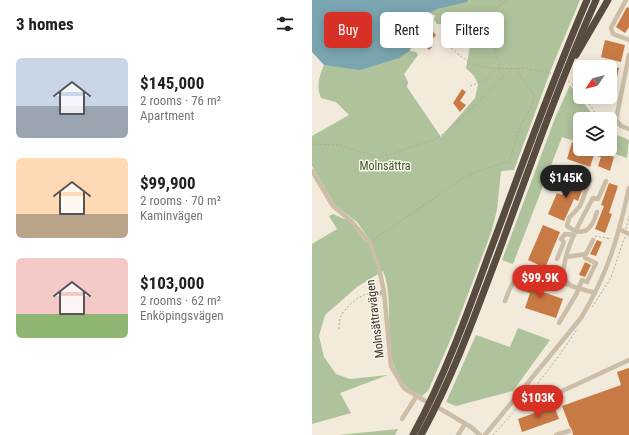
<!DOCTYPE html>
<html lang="en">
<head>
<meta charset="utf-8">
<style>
	body { margin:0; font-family:"Roboto Condensed",sans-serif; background:#f2f2f2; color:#202124; height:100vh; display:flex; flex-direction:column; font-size:15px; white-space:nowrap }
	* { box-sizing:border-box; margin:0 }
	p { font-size:13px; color:#757577 }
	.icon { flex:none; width:22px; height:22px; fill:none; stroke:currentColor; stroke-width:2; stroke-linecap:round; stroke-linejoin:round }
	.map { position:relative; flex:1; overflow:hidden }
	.details { display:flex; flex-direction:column; background:#fff; width:312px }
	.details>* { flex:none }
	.top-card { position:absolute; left:12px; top:12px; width:245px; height:36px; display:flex; gap:8px }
	.needle { width:26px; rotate:235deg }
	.fabs { position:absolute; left:261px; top:60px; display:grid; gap:8px }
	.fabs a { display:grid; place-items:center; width:44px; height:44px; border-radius:6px; background:#fff; box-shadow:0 2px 10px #0003; font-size:20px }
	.price { position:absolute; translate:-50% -34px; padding:0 9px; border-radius:14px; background:#d93025; color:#fff; font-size:13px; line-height:26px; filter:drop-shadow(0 1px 2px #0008) }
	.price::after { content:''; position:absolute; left:50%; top:24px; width:12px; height:9px; margin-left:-6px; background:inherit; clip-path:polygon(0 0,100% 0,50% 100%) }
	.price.current { background:#222; color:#fff }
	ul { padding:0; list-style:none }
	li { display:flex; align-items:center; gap:12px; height:100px; padding:0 16px }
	li span { display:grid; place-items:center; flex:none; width:112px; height:80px; border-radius:6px; color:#555 }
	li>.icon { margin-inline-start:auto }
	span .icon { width:48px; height:48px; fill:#fffc; stroke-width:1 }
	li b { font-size:17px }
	h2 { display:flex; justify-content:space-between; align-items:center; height:48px; padding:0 16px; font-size:17px }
	.tag { padding:0 14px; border-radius:6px; background:#fff; box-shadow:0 2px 10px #0003; font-size:14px; line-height:36px }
	.tag.current { background:#d93025; color:#fff }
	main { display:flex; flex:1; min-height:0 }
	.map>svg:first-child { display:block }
</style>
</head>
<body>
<main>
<section class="details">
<h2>3 homes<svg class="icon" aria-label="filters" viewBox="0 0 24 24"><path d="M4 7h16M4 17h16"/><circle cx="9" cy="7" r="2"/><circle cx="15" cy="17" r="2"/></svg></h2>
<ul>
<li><span style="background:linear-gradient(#c9d6e8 60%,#9aa5b1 0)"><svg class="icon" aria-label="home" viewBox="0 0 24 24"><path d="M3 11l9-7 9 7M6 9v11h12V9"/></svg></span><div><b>$145,000</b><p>2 rooms · 76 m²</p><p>Apartment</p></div></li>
<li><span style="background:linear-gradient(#ffd9b3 70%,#b9a48a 0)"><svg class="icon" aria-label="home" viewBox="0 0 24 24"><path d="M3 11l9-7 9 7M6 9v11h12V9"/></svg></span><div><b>$99,900</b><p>2 rooms · 70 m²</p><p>Kaminvägen</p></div></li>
<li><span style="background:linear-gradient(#f6c9c9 70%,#8fb573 0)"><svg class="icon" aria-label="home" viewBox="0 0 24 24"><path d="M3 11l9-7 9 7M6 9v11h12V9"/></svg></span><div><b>$103,000</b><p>2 rooms · 62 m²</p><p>Enköpingsvägen</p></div></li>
</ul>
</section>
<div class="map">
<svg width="317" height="435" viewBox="0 0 317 435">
	<rect width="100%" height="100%" fill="#f2ebdc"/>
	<g fill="#aec29b" fill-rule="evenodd">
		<path d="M0 0H268L240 67 202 170 189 171 185 210 179 233 141 334 116 391 110 396C60 376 87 309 71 271L45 287 13 315 7 336 12 357 24 374 38 379 76 375 28 393 39 413 0 424V244L25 229 17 216 21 214 37 221 53 241 57 239 45 222 23 205 0 166V136L37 115 24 102 9 98C4 87 7 76 12 65L23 66ZM119 14 123 15 122 20 125 24C141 27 161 14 168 34L158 46 154 68 162 76 166 84 163 98 129 137 95 87 96 82 92 74 106 55 104 52 98 51 102 43 107 20Z"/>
		<polygon points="258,85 284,119 268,119 268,143 250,137 201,264 190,260 243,118"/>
		<polygon points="298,132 317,140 315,158 287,149 298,149"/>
		<polygon points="206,328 238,340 201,391 144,406 134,402 164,335 198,347"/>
		<polygon points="86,429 83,435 27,435"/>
	</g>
	<polygon fill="#7aa5b0" points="0,0 156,0 155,2 125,9 108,18 101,42 97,51 87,58 48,70 12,65 0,52"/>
	<g fill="#c87a44">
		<polygon points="315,7 317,8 317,27 313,33 304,27"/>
		<polygon points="120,31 124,35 116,44 120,47 117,50 112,45 113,44 111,42"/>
		<polygon points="293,40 313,45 309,62 289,57"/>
		<polygon points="298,66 307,68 299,104 289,100 290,97 298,97"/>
		<polygon points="150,89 154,92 148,101 154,105 148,112 141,103"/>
		<polygon points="260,142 268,145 268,149 279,149 302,157 298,171 286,166 289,157 282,155 278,167 255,159"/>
		<polygon points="257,177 273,183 266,201 262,199 252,221 236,214 245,193 250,195"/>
		<polygon points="297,183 306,186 297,213 300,214 293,233 283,229 292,206 289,205"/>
		<polygon points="231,225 248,232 233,268 216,260"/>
		<polygon points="285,240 290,242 284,256 278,254"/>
		<polygon points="273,262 279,265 273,277 267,275"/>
		<polygon points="215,276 225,279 227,283 225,290 229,293 234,293 251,299 244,318 213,308 218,293 212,291 208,285 211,279"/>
		<polygon points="317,368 317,435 261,435 260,430 258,427 250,406 309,385 305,372"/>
		<polygon points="242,406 247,419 210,432 206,419"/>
	</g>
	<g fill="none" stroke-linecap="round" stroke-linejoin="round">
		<g stroke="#b7a891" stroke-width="1" stroke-dasharray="2 2" stroke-linecap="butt">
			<polyline points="187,0 189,5"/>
			<polyline points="194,0 179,13 176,20 188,69 212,68 239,73"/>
			<path d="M133 43C153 60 159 67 188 69"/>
			<polyline points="256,81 268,90"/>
			<polyline points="158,86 174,80 183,69"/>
			<polyline points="273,97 287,119"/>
			<polyline points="298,128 304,128"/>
			<polyline points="0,144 28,145 68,158 126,138 152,116 200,68"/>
			<polyline points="314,229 317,216"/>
			<polyline points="283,236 299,239"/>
			<path d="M61 240 150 179 166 171 196 162C202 152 203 140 207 129 212 117 222 107 222 94L210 79 205 68"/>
			<polyline points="62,300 65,328 63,345 71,357 74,357"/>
			<polyline points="280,307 299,278 313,236"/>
			<path d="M27 329C27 325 27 320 29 316 33 308 47 295 56 294"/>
			<path d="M181 435C211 402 241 367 265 329"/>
		</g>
		<g stroke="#cbbda7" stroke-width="4.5">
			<polyline points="314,0 299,28 301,34 317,40"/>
			<polyline points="317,55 304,120 309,126 317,129"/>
			<polyline points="0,171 21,206 39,221 58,243 67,268 72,292 79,366 92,388 113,401"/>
			<path d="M245 186 253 171 278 180 268 206 257 218 255 226C271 238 280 230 285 212"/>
			<polyline points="307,229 317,234"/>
			<polyline points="254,257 274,254 281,240"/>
			<polyline points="245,259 252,242 249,239 253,234 262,235"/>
			<polyline points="231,290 235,278"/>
			<path d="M283 293 259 286 251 278C251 250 268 222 281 198L286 199 294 181"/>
			<polyline points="60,296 72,292"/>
			<path d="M193 301C198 287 201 279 214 272L258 285"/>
			<polyline points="247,323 265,293 270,280 275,282 284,263 273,258"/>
			<polyline points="248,392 317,360"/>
			<polyline points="127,408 159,427 168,435"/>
			<polyline points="90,419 104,397"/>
			<polyline points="146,435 153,424"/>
			<path d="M173 435 269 318C296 273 306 238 317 188"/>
			<polyline points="244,435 257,431"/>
		</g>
		<g stroke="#584b3f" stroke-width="7">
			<polyline points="264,55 296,0"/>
			<path d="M101 435C132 378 155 315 177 254 209 169 239 83 275 0"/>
			<path d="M109 435C141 377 163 315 186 254 217 169 247 83 284 0"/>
		</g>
	</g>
	<g text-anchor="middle" stroke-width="3" stroke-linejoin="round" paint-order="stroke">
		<g font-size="12" fill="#3f562b" stroke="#faf5e8">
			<text x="73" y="170">Molnsättra</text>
		</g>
		<g font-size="12" fill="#372f28" stroke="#faf5e8">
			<text transform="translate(63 319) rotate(-97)" y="4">Molnsättravägen</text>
		</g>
	</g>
</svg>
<div class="fabs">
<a><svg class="needle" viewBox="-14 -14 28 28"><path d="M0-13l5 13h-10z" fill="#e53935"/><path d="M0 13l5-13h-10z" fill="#757577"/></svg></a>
<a><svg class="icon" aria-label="layers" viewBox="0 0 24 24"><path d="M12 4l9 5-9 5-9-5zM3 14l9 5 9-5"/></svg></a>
</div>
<b class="price current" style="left:254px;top:199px">$145K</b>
<b class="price" style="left:228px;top:299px">$99.9K</b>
<b class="price" style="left:226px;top:419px">$103K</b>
<div class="top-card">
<a class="tag current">Buy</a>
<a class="tag">Rent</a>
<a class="tag">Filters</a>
</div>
</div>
</main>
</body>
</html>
